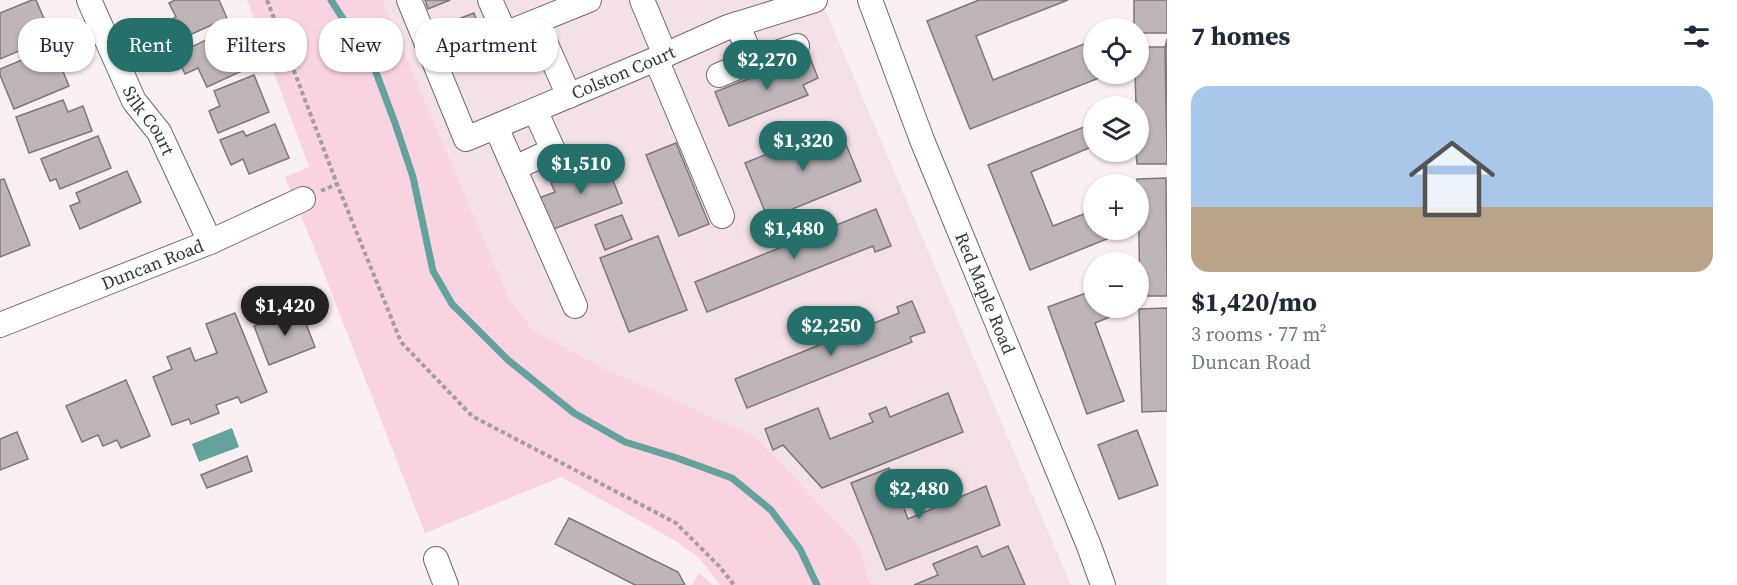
<!DOCTYPE html>
<html lang="en">
<head>
<meta charset="utf-8">
<style>
	body { margin:0; font-family:"Source Serif 4",serif; background:#f6f6f7; color:#1f2937; height:100vh; display:flex; flex-direction:column; font-size:22px; white-space:nowrap }
	* { box-sizing:border-box; margin:0 }
	p { font-size:20px; color:#747a83 }
	.icon { flex:none; width:33px; height:33px; fill:none; stroke:currentColor; stroke-width:2; stroke-linecap:round; stroke-linejoin:round }
	.map { position:relative; flex:1; overflow:hidden }
	.panel { display:flex; flex-direction:column; background:#fff; width:570px }
	.panel>* { flex:none }
	.banner { position:absolute; left:18px; top:18px; width:570px; height:54px; display:flex; gap:12px }
	.fabs { position:absolute; left:1083px; top:18px; display:grid; gap:12px }
	.fabs a { display:grid; place-items:center; width:66px; height:66px; border-radius:50%; background:#fff; box-shadow:0 2px 4px #0004; font-size:30px }
	.price { position:absolute; translate:-50% -51px; padding:0 14px; border-radius:21px; background:#26706b; color:#fff; font-size:20px; line-height:39px; filter:drop-shadow(0 2px 3px #0008) }
	.price::after { content:''; position:absolute; left:50%; top:36px; width:18px; height:14px; margin-left:-9px; background:inherit; clip-path:polygon(0 0,100% 0,50% 100%) }
	.price.current { background:#222; color:#fff }
	ul { padding:0; list-style:none }
	li { display:grid; align-content:center; gap:12px; height:318px; padding:0 24px }
	li+li { border-top:2px solid #e0e1e3 }
	li span { display:grid; place-items:center; height:186px; border-radius:18px; color:#555 }
	li>.icon { margin-inline-start:auto }
	span .icon { width:108px; height:108px; fill:#fffc; stroke-width:1 }
	li b { font-size:26px }
	h2 { display:flex; justify-content:space-between; align-items:center; height:72px; padding:0 24px; font-size:26px }
	.tag { padding:0 21px; border-radius:24px; background:#fff; box-shadow:0 2px 4px #0004; font-size:21px; line-height:54px }
	.tag.current { background:#26706b; color:#fff }
	main { display:flex; flex:1; min-height:0 }
	.map>svg:first-child { display:block }
</style>
</head>
<body>
<main>
<div class="map">
<svg width="1167" height="585" viewBox="0 0 1167 585">
	<rect width="100%" height="100%" fill="#faeff3"/>
	<polygon fill="#f4e1e7" points="382,0 821,0 1071,585 873,585 869,580 605,369 533,330 510,300"/>
	<g fill="#fad3e1">
		<polygon points="247,0 382,0 510,300 533,330 605,369 754,436 858,544 869,580 873,585 720,585 699,558 674,540 561,477 425,533 307,230 285,177 309,167"/>
		<polygon points="699,573 713,585 692,585"/>
	</g>
	<polygon fill="#64a29e" points="232,428 239,447 199,462 192,444"/>
	<g fill="none" stroke-linecap="round" stroke-linejoin="round">
		<polyline stroke="#64a29e" stroke-width="7" points="331,0 374,67 395,123 413,177 433,271 452,304 508,360 574,413 625,442 677,458 732,478 771,510 800,549 817,585"/>
	</g>
	<g fill="#bfb5b8" stroke="#807679" stroke-width="1.5">
		<polygon points="32,0 36,0 52,37 0,59 0,13"/>
		<polygon points="175,0 219,0 227,18 172,43 164,23 176,17 169,3"/>
		<polygon points="425,0 450,0 428,9"/>
		<polygon points="979,0 1068,0 976,36 993,80 1094,40 1094,74 1109,74 970,129 927,21"/>
		<polygon points="1134,0 1167,0 1167,33 1138,33 1138,28 1134,28"/>
		<polygon points="474,13 478,24 457,32 453,21"/>
		<polygon points="234,27 253,66 207,87 198,68 185,74 176,54"/>
		<polygon points="1167,39 1167,147 1165,47"/>
		<polygon points="53,47 69,86 14,109 0,75 0,69"/>
		<polygon points="1138,47 1165,47 1167,164 1137,164 1136,152 1138,152 1138,106 1136,106 1135,74 1138,74"/>
		<polygon points="809,55 818,78 803,85 808,95 729,126 715,92"/>
		<polygon points="254,75 269,112 218,133 209,111 220,106 214,91"/>
		<polygon points="63,100 68,112 83,106 92,131 29,153 16,117"/>
		<polygon points="1094,123 1094,146 1031,172 1053,226 1094,210 1094,230 1117,230 1119,234 1030,270 988,165"/>
		<polygon points="275,124 289,158 249,174 243,159 231,165 220,140 243,131 246,136"/>
		<polygon points="838,125 861,181 768,219 745,163"/>
		<polygon points="98,136 111,168 60,189 56,179 50,181 41,159"/>
		<polygon points="676,143 709,224 679,236 646,155"/>
		<polygon points="604,158 622,203 551,230 539,198 555,192 551,183 569,176 568,172"/>
		<polygon points="127,171 141,202 80,229 70,206 80,202 76,193"/>
		<polygon points="1166,178 1167,296 1140,296 1138,184 1137,184 1137,179"/>
		<polygon points="4,179 30,245 0,257 0,180"/>
		<polygon points="876,209 891,246 875,252 873,246 707,312 695,282"/>
		<polygon points="622,215 632,239 605,250 595,225"/>
		<polygon points="658,236 687,310 629,332 600,258"/>
		<polygon points="1094,290 1094,308 1121,308 1122,312 1095,323 1124,401 1087,414 1048,307"/>
		<polygon points="912,301 925,332 910,337 912,342 747,408 735,379 899,313 897,307"/>
		<polygon points="300,308 315,347 269,365 254,326"/>
		<polygon points="1167,308 1167,411 1142,412 1139,309"/>
		<polygon points="235,313 267,392 241,403 238,397 216,405 219,413 191,424 189,419 172,425 153,377 172,369 167,357 190,348 195,361 217,353 206,324"/>
		<polygon points="126,380 150,436 121,448 117,440 103,446 98,435 82,442 66,406"/>
		<polygon points="948,393 963,432 822,488 783,445 773,450 765,429 818,408 830,439 873,422 869,414 886,407 890,417"/>
		<polygon points="1137,430 1158,485 1119,499 1098,445"/>
		<polygon points="17,432 28,459 0,470 0,439"/>
		<polygon points="247,456 252,471 207,488 201,475"/>
		<polygon points="889,468 908,519 986,486 1000,525 886,570 851,483"/>
		<polygon points="569,518 678,572 685,585 635,585 555,544"/>
		<polygon points="977,546 982,557 1008,546 1025,585 914,585 938,575 933,564"/>
	</g>
	<g fill="none" stroke-linecap="round" stroke-linejoin="round">
		<defs>
			<g id="minor">
				<path id="s1" d="M89 0 134 101 159 132 210 242"/>
				<path id="s2" d="M409 0 466 139 656 59 728 27 815 0"/>
				<polyline points="490,0 505,34 589,0"/>
				<polyline points="642,0 665,55"/>
				<path id="s3" d="M870 0 922 140 1089 546 1103 585"/>
				<polyline points="536,22 569,96"/>
				<polyline points="656,59 722,216"/>
				<polyline points="753,61 797,46"/>
				<polyline points="719,75 753,61 737,24"/>
				<polyline points="496,127 575,306"/>
				<polyline points="515,168 553,150 535,110"/>
				<path id="s4" d="M0 325 210 242 303 199"/>
				<polyline points="436,559 446,585"/>
			</g>
		</defs>
		<use href="#minor" stroke="#72686b" stroke-width="26"/>
		<g stroke="#a59da0" stroke-width="4" stroke-dasharray="4.5 3" stroke-linecap="butt">
			<polyline points="267,0 337,184 401,342 472,416 676,523 719,566 734,585"/>
			<polyline points="321,191 337,184"/>
		</g>
		<use href="#minor" stroke="#fff" stroke-width="24"/>
	</g>
	<g text-anchor="middle" stroke-width="5" stroke-linejoin="round" paint-order="stroke">
		<g font-size="18" fill="#393536" stroke="#faeff3">
			<text dy="6" stroke="none"><textPath href="#s2" startOffset="321">Colston Court</textPath></text>
			<text dy="6" stroke="none"><textPath href="#s1" startOffset="135">Silk Court</textPath></text>
			<text dy="6" stroke="none"><textPath href="#s4" startOffset="164">Duncan Road</textPath></text>
			<text dy="6" stroke="none"><textPath href="#s3" startOffset="315">Red Maple Road</textPath></text>
		</g>
	</g>
</svg>
<div class="fabs">
<a><svg class="icon" aria-label="locate" viewBox="0 0 24 24"><circle cx="12" cy="12" r="6"/><path d="M12 2v4M12 18v4M2 12h4M18 12h4"/></svg></a>
<a><svg class="icon" aria-label="layers" viewBox="0 0 24 24"><path d="M12 4l9 5-9 5-9-5zM3 14l9 5 9-5"/></svg></a>
<a>+</a>
<a>−</a>
</div>
<b class="price" style="left:767px;top:91px">$2,270</b>
<b class="price" style="left:803px;top:172px">$1,320</b>
<b class="price" style="left:581px;top:195px">$1,510</b>
<b class="price" style="left:794px;top:260px">$1,480</b>
<b class="price current" style="left:285px;top:337px">$1,420</b>
<b class="price" style="left:831px;top:357px">$2,250</b>
<b class="price" style="left:919px;top:520px">$2,480</b>
<div class="banner">
<a class="tag">Buy</a>
<a class="tag current">Rent</a>
<a class="tag">Filters</a>
<a class="tag">New</a>
<a class="tag">Apartment</a>
</div>
</div>
<section class="panel">
<h2>7 homes<svg class="icon" aria-label="filters" viewBox="0 0 24 24"><path d="M4 7h16M4 17h16"/><circle cx="9" cy="7" r="2"/><circle cx="15" cy="17" r="2"/></svg></h2>
<ul>
<li><span style="background:linear-gradient(#a9c7e8 65%,#b9a48a 0)"><svg class="icon" aria-label="home" viewBox="0 0 24 24"><path d="M3 11l9-7 9 7M6 9v11h12V9"/></svg></span><div><b>$1,420/mo</b><p>3 rooms · 77 m²</p><p>Duncan Road</p></div></li>
</ul>
</section>
</main>
</body>
</html>
